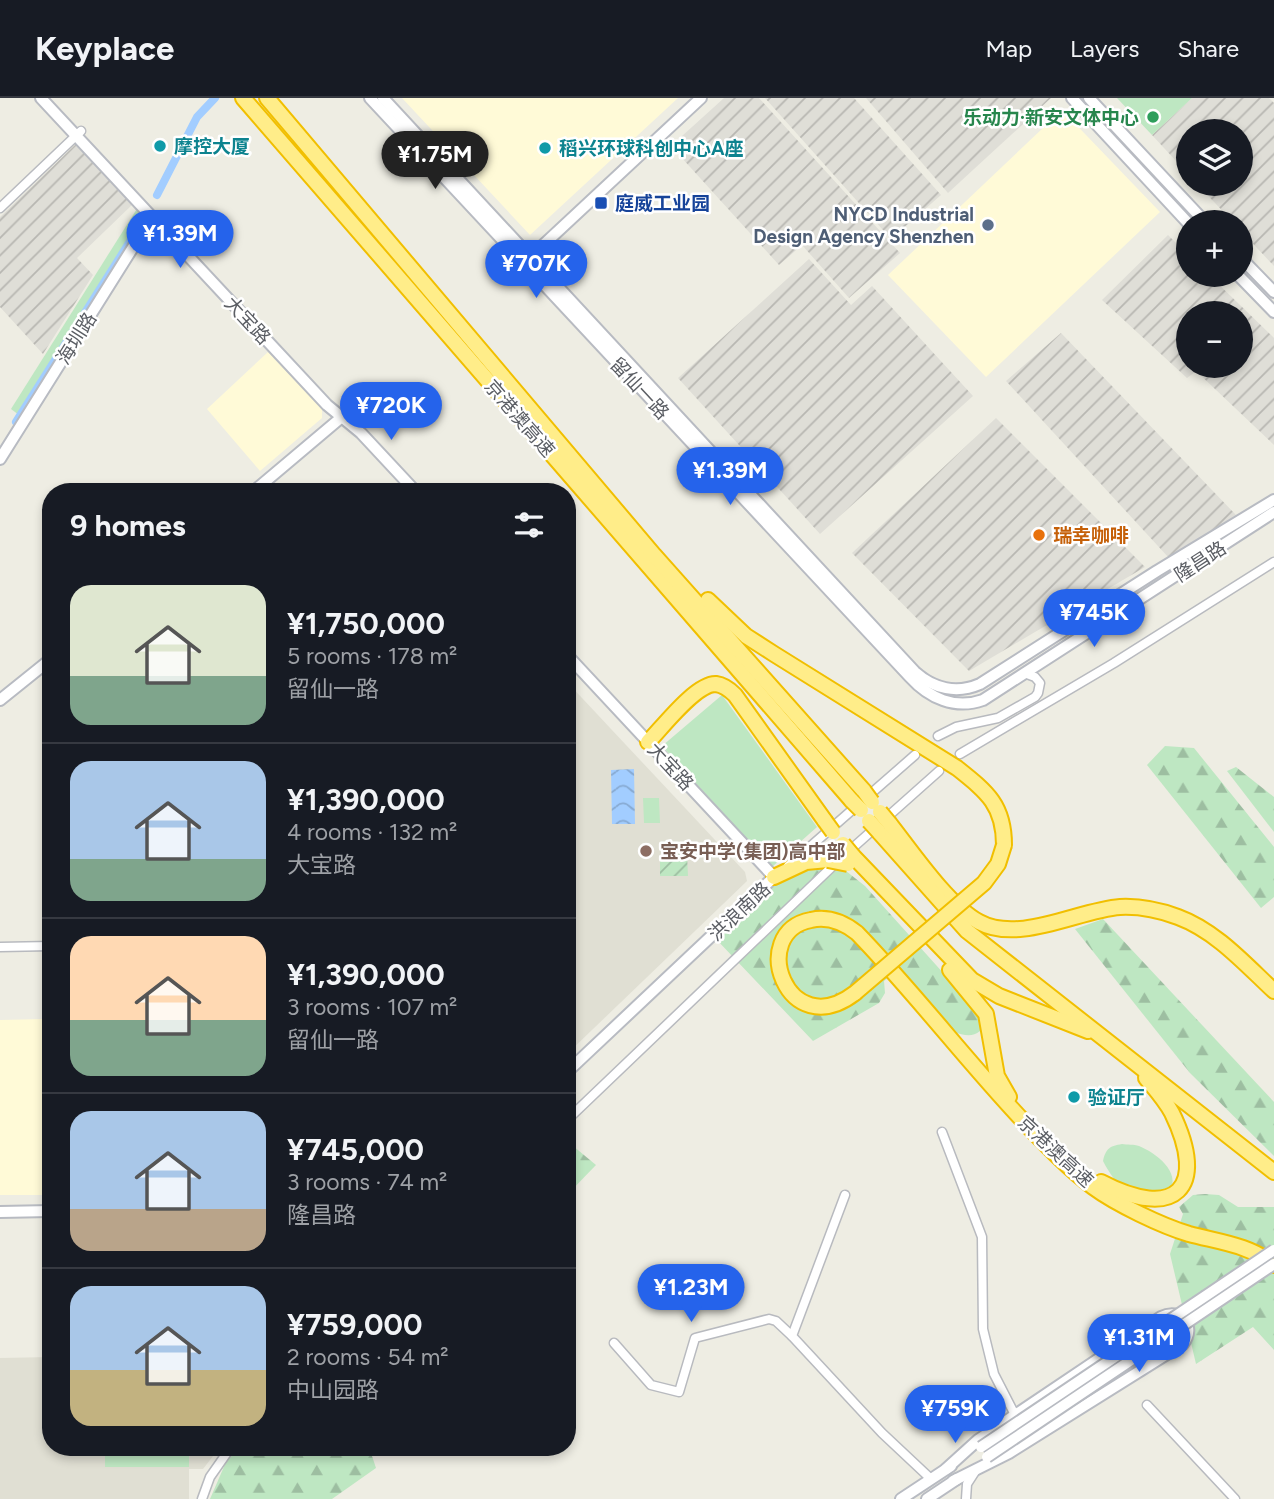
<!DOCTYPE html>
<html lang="en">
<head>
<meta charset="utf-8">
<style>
	body { margin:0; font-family:Figtree,"Noto Sans SC",sans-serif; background:#242831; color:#f1f3f6; height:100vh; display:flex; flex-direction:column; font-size:26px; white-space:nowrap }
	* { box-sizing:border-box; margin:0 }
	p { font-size:23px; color:#9ea1a6 }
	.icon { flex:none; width:38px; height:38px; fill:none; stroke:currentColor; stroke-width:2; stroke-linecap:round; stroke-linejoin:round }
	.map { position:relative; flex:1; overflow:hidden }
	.panel { position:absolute; left:42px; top:385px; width:534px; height:973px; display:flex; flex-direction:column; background:#171b24; border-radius:28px; box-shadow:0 4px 10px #0003 }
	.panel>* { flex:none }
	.fabs { position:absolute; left:1176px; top:21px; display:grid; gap:14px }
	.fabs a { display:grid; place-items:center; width:77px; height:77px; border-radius:50%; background:#171b24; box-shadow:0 4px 10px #0003; font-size:35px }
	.price { position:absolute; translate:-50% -60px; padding:0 16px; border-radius:24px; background:#2563eb; color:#fff; font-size:23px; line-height:46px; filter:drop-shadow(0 2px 4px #0008) }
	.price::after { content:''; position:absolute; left:50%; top:42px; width:21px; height:16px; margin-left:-10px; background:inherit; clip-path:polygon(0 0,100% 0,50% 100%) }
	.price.current { background:#222; color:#fff }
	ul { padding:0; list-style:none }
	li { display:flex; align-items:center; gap:21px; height:175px; padding:0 28px }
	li+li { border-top:2px solid #363941 }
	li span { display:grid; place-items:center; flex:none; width:196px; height:140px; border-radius:21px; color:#555 }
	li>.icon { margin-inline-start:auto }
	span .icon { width:84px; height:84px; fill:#fffc; stroke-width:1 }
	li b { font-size:30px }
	h2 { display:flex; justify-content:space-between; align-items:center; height:84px; padding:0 28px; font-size:30px }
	header { display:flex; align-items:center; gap:42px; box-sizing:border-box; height:98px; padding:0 35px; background:#171b24; border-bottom:2px solid #363941 }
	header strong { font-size:33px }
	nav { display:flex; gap:38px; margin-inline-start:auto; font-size:24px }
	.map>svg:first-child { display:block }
</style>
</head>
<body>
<header>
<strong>Keyplace</strong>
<nav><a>Map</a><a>Layers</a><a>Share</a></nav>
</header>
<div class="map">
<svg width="1274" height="1401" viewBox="0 0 1274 1401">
	<defs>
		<pattern id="industrial-furrows" width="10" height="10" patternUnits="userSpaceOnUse" patternTransform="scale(1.75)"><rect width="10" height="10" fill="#dfded7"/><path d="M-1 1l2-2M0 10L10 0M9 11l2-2" fill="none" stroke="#b8b7b2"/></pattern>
		<pattern id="forest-firs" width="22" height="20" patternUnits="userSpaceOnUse" patternTransform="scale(1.75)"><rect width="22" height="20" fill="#bee7c2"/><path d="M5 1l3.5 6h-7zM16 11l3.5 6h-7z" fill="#9dbea1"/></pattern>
		<pattern id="garden-furrows" width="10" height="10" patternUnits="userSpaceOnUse" patternTransform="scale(1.75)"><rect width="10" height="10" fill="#bee7c2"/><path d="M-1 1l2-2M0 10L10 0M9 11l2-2" fill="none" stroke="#9dbea1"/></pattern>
		<pattern id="water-waves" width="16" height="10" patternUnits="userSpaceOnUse" patternTransform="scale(1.75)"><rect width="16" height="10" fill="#a2cdff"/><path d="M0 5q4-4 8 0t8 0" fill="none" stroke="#87aad2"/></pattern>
	</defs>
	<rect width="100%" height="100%" fill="#eeede3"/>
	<g fill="#fffad7">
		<polygon points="402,0 678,0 530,137"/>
		<polygon points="1062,12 1160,114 986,279 888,177"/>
		<polygon points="268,254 322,311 322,320 260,373 207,311"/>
		<polygon points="44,921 47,1097 0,1097 0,922"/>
	</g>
	<g fill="url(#industrial-furrows)" fill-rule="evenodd">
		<polygon points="724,0 759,0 900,155 849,200 802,147 779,167 671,48"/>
		<polygon points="765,0 854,0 941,97 891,141"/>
		<polygon points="866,0 1051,0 948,95"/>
		<polygon points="1192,0 1269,0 1274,5 1274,168 1241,133 1241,124 1233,124 1197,86 1241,86 1241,33 1188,33 1188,76 1152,37"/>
		<polygon points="76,46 134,105 77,160 93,177 43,256 0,209 0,119"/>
		<path d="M1168 137 1188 157V177H1209L1274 240V347L1196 273 1187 280 1102 202ZM1241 215V268H1188V215Z"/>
		<polygon points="809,161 851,207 872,188 973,298 820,436 678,280"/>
		<polygon points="1061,235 1236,417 1169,460 1006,283"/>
		<polygon points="996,320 1145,469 969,573 852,455"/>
	</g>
	<g fill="#e0dfd3">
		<polygon points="567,584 745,774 747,783 567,956"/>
		<polygon points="51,1259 51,1349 220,1349 203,1371 189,1371 189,1401 0,1401 0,1260"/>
	</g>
	<g fill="#bee7c2">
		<polygon points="1117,0 1192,0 1152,37"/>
		<polygon points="140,106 152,119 27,323 11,311"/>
		<polygon points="722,597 817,729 772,769 662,648"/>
		<polygon points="643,700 659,700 660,725 644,725"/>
		<path d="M1122 1046C1127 1047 1134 1046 1139 1048 1156 1055 1181 1074 1170 1093 1134 1095 1121 1098 1103 1063 1106 1050 1110 1048 1122 1046Z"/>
		<rect x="105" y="1349" width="84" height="20"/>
	</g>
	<g fill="url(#forest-firs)">
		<polygon points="1165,648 1194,650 1274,749 1274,799 1261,810 1147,667"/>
		<polygon points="1236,669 1274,699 1274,734 1227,673"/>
		<path d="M808 767 825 768 846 773 865 788 954 887 977 917 980 923V933C972 940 963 937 954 934L894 875 884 883 885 895 879 905 813 943 716 841 777 781Z"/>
		<polygon points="1103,821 1274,1004 1274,1058 1190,975 1075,831"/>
		<polygon points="567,1043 596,1067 567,1097"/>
		<polygon points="1205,1096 1219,1097 1238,1109 1274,1109 1274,1252 1253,1229 1196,1266 1170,1156 1183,1116 1179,1109 1193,1097"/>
		<polygon points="240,1349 369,1349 376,1370 332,1401 210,1401 226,1364"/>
	</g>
	<polygon fill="url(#garden-furrows)" points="687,756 688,778 660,778 660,762 667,761 667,757"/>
	<polygon fill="url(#water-waves)" points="634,671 635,726 612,726 611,672"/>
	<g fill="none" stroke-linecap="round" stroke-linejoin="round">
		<g stroke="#a2cdff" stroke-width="8">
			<polyline points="157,97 197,19 215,0"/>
			<polyline points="16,324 141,126"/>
		</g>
		<defs>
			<g id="street">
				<polyline points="0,110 81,33"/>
				<polyline points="938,638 956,629 998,620 1035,599 1038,595 1040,585 1035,579 1027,576"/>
				<polyline points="960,656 1114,565 1274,464"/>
				<polyline points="848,754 939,673"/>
				<polyline points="788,768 915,657"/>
				<polyline points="0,849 51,848"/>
				<polyline points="567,1022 838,763"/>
				<polyline points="942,1034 982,1139 983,1231 994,1276 1015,1317"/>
				<polyline points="845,1097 792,1238 882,1335 931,1381"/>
				<polyline points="614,1245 651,1287 679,1294 695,1240 769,1221 776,1223 792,1238"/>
				<polyline points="1147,1307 1235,1401"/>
				<polyline points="202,1401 210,1379 231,1349"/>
				<polyline points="966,1401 967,1386 976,1372"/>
			</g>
			<g id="secondary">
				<polyline points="41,0 327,307 361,335 416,394"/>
				<path d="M370 0 910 579C929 600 955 612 983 602L1274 414"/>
				<path d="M383 0 915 574C934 591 957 596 980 586L1157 473 1274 402"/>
				<polyline points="1072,0 1188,125"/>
				<polyline points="1089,0 1205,124"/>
				<polyline points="1241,160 1274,194"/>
				<polyline points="527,162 701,0"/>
				<polyline points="1238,177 1274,214"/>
				<polyline points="0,361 152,119"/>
				<polyline points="253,394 343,318"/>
				<polyline points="567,557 774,779 567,974"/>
				<polyline points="0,602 51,561"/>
				<polyline points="0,1114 51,1113"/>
				<path d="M946 1371 978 1342 1161 1219C1181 1209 1197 1228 1183 1246L1009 1355 953 1383"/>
				<polyline points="901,1401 951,1368"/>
				<polyline points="927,1401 957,1381"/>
			</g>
			<g id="highway">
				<polyline points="243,0 852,703"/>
				<polyline points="267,0 654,457 864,693"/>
				<path d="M708 502 746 538 774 556 957 670C987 694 1004 707 1004 747"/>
				<path d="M648 644C662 630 696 585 716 586 724 587 730 592 735 597L825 723"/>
				<path d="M890 726C912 754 948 807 979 824 1019 846 1079 812 1120 809 1140 808 1159 812 1178 819 1216 833 1245 866 1274 893"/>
				<polyline points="879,734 967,833 1274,1074"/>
				<polyline points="853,758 972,882 999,898 1088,933"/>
				<polyline points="774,779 806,764 828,762"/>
				<polyline points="950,872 986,916 997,978 1009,999"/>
				<path d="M855 895C787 947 747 834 811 822 828 818 843 824 857 835 916 896 968 965 1027 1027 1048 1049 1069 1071 1093 1089 1116 1106 1162 1128 1189 1136 1219 1144 1250 1147 1274 1167"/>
				<path d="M1101 1084C1175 1123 1209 1091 1172 1015 1165 1002 1155 991 1146 980"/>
			</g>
		</defs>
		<use href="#street" stroke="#b8babf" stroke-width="11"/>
		<use href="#secondary" stroke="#b8bbc2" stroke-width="14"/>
		<use href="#highway" stroke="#f1bf00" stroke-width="18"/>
		<use href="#street" stroke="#fff" stroke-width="8"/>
		<use href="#secondary" stroke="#fff" stroke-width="10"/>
		<use href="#highway" stroke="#ffed89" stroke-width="14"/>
		<defs>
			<g id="secondary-bridge">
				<polyline points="981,1349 1274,1152"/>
				<polyline points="987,1359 1274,1166"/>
			</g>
			<g id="highway-bridge">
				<polyline points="864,693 872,704"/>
				<polyline points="852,703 861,712"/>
				<polyline points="880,714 890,726"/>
				<polyline points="825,723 833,734"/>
				<polyline points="869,723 879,734"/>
				<polyline points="843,746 853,758"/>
				<polyline points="828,762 848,766"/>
				<polyline points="855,895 984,785 998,766 1004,747"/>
			</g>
		</defs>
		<use href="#secondary-bridge" stroke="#b8bbc2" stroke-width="14" stroke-linecap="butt"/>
		<use href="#highway-bridge" stroke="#f1bf00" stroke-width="18" stroke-linecap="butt"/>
		<use href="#secondary-bridge" stroke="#fff" stroke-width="10"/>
		<use href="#highway-bridge" stroke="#ffed89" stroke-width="14"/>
	</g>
	<circle fill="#2e9e5b" stroke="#fff" stroke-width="2.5" cx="1153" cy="19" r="7"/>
	<g fill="#0f9aa8" stroke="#fff" stroke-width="2.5">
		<circle cx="160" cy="48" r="7"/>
		<circle cx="545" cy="50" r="7"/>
		<circle cx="1074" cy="999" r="7"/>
	</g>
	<rect fill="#1a4fb4" stroke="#fff" stroke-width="2.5" x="594" y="98" width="14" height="14" rx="3.5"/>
	<circle fill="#5c6f8a" stroke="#fff" stroke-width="2.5" cx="988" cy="127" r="7"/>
	<circle fill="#e8710a" stroke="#fff" stroke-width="2.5" cx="1039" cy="437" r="7"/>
	<circle fill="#8d6e63" stroke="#fff" stroke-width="2.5" cx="646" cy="753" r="7"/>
	<g text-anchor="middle" stroke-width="5" stroke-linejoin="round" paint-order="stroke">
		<g font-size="19" font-weight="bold" fill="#27864d" stroke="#fff" text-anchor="end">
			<text x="1139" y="26">乐动力·新安文体中心</text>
		</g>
		<g font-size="19" font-weight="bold" fill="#0d838f" stroke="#fff" text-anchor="start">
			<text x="174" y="55">摩控大厦</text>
			<text x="559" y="57">稻兴环球科创中心A座</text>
			<text x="1088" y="1006">验证厅</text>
		</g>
		<g font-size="19" font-weight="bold" fill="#164399" stroke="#fff" text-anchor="start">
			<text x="615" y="112">庭威工业园</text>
		</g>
		<g font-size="19" font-weight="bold" fill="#4e5e75" stroke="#fff" text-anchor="end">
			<text x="974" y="123">NYCD Industrial<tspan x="974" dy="22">Design Agency Shenzhen</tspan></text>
		</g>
		<g font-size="19" fill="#5b5e64" stroke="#fff">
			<text transform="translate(248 222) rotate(47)" y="7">大宝路</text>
			<text transform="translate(76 240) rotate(-58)" y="7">海圳路</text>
			<text transform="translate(640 290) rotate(47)" y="7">留仙一路</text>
			<text transform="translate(520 320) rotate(49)" y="7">京港澳高速</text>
			<text transform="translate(1200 463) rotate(-33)" y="7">隆昌路</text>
			<text transform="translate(671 668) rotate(47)" y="7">大宝路</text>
			<text transform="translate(739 813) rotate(-43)" y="7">洪浪南路</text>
			<text transform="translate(1056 1053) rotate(43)" y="7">京港澳高速</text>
		</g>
		<g font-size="19" font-weight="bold" fill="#c56008" stroke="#fff" text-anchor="start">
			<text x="1053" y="444">瑞幸咖啡</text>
		</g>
		<g font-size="19" font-weight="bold" fill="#785e54" stroke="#fff" text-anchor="start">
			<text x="660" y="760">宝安中学(集团)高中部</text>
		</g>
	</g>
</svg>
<div class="fabs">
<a><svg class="icon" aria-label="layers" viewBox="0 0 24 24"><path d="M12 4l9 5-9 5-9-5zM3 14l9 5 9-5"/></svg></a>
<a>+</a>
<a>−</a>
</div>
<b class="price current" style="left:435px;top:93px">¥1.75M</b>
<b class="price" style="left:180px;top:172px">¥1.39M</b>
<b class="price" style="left:536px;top:202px">¥707K</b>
<b class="price" style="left:391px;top:344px">¥720K</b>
<b class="price" style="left:730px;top:409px">¥1.39M</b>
<b class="price" style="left:1094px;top:551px">¥745K</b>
<b class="price" style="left:691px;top:1226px">¥1.23M</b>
<b class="price" style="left:1139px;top:1276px">¥1.31M</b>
<b class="price" style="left:955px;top:1347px">¥759K</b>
<section class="panel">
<h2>9 homes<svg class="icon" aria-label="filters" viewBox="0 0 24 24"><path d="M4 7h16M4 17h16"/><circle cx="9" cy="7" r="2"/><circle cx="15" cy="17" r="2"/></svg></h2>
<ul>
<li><span style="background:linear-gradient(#dfe7d0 65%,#7fa58c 0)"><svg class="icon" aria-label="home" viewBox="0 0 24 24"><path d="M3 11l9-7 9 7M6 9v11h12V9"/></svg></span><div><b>¥1,750,000</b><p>5 rooms · 178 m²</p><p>留仙一路</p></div></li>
<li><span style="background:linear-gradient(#a9c7e8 70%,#7fa58c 0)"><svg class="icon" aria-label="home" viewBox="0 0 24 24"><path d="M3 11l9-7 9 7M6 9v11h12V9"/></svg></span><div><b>¥1,390,000</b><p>4 rooms · 132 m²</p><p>大宝路</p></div></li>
<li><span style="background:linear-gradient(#ffd9b3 60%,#7fa58c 0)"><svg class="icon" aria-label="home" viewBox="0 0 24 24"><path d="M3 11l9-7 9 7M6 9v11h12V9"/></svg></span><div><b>¥1,390,000</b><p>3 rooms · 107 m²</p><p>留仙一路</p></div></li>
<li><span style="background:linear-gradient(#a9c7e8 70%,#b9a48a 0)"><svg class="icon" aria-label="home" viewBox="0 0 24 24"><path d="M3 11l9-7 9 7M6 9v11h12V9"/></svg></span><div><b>¥745,000</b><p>3 rooms · 74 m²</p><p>隆昌路</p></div></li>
<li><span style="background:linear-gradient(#a9c7e8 60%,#c2b280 0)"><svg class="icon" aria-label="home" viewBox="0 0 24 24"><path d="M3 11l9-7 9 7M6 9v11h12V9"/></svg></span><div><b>¥759,000</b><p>2 rooms · 54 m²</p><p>中山园路</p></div></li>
</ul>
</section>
</div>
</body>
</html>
